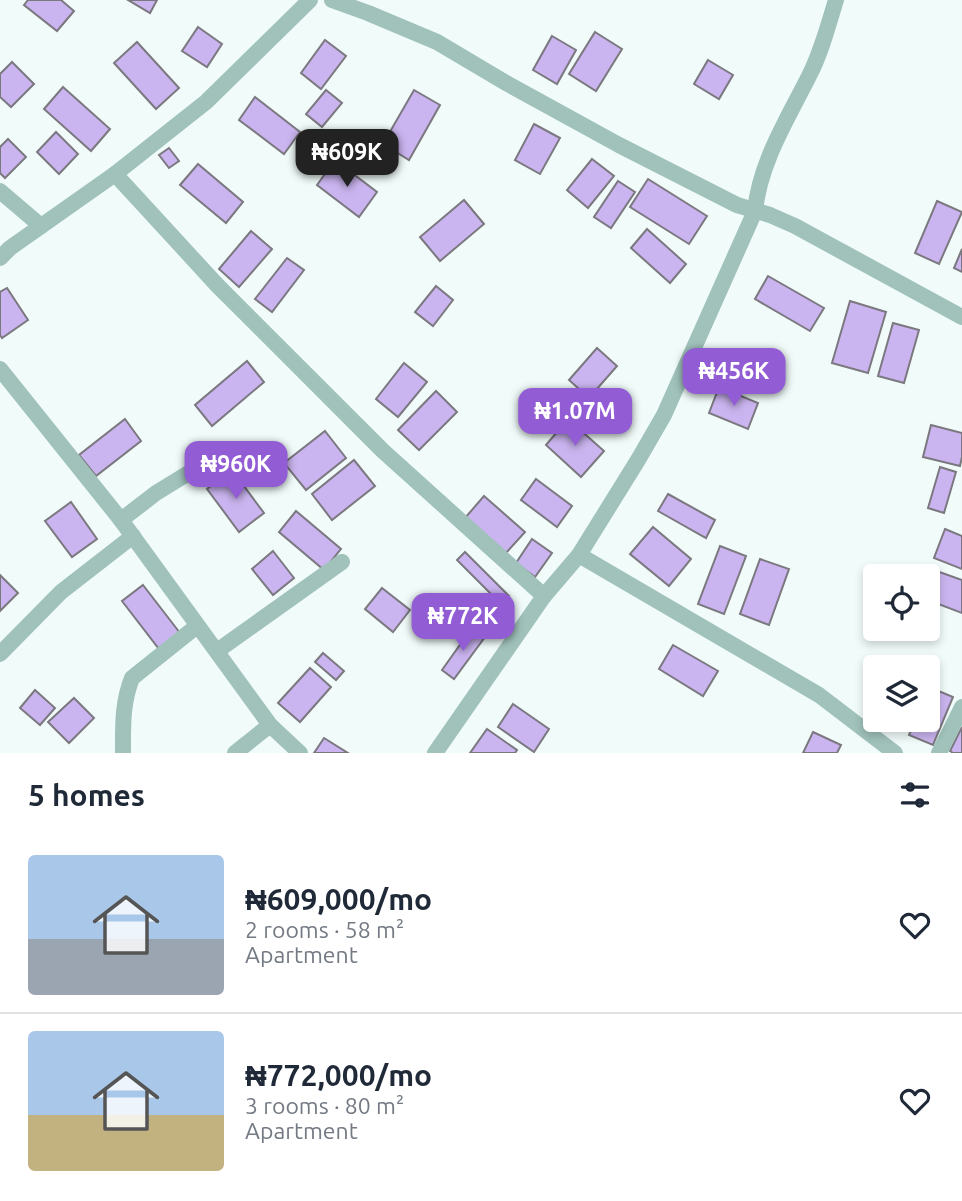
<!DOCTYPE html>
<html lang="en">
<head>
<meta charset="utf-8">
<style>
	body { margin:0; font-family:Ubuntu,sans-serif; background:#f2f2f3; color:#1f2937; height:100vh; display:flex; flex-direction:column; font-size:26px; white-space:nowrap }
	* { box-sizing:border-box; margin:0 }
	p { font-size:23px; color:#747a83 }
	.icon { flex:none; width:38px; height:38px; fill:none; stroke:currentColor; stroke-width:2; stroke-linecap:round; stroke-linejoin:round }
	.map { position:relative; height:753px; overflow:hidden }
	.details { display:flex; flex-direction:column; background:#fff; flex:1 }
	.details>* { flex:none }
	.controls { position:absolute; left:863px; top:564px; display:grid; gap:14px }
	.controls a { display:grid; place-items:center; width:77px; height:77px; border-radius:7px; background:#fff; box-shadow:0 4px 10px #0003; font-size:35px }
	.price { position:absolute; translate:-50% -60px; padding:0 16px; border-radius:14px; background:#925cd5; color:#fff; font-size:23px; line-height:46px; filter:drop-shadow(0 2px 4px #0008) }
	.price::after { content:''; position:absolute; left:50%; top:42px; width:21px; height:16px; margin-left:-10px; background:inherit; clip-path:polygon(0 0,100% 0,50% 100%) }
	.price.selected { background:#222; color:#fff }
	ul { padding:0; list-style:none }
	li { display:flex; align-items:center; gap:21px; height:175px; padding:0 28px }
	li+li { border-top:2px solid #e0e1e3 }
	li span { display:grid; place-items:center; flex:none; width:196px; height:140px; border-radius:7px; color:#555 }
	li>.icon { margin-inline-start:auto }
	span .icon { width:84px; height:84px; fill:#fffc; stroke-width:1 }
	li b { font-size:30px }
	h2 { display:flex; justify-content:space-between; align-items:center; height:84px; padding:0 28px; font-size:30px }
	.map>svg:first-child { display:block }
</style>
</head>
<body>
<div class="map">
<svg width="962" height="753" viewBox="0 0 962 753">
	<rect width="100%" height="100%" fill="#f1fcfa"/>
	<g fill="#cbb5f0" stroke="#7b7880" stroke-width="2">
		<polygon points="28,0 61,0 74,11 57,31 24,5"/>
		<polygon points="128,0 157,0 150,13"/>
		<polygon points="198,27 222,44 207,67 182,51"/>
		<polygon points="595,32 622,49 596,91 569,74"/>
		<polygon points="552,36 576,50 557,84 533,70"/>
		<polygon points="325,40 346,56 321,89 301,73"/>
		<polygon points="137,42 179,88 156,109 114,63"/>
		<polygon points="708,60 733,75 719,99 694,84"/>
		<polygon points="12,62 34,84 11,107 0,97 0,74"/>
		<polygon points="63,87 110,129 91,151 44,109"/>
		<polygon points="326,90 342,103 322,127 306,114"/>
		<polygon points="414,90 440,105 409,160 383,144"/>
		<polygon points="255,97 300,132 284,154 239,120"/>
		<polygon points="534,124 560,138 540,174 515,160"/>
		<polygon points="56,132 78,154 59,174 37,152"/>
		<polygon points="8,139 26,157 5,178 0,173 0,147"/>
		<polygon points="169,148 179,161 169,168 159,155"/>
		<polygon points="592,159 614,176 588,208 567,190"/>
		<polygon points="335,160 377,192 359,217 317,185"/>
		<polygon points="198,164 243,202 226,223 180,185"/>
		<polygon points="648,179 707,216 689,244 630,207"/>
		<polygon points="618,181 635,192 611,228 594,217"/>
		<polygon points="464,200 484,224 440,261 420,237"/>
		<polygon points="937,201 962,212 939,264 915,253"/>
		<polygon points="647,229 686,264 670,283 631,248"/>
		<polygon points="251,231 272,249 239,287 219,269"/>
		<polygon points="962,249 962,272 954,268"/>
		<polygon points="287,258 304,270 272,312 255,299"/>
		<polygon points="768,276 824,308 810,331 755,299"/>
		<polygon points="436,286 453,300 433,326 415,312"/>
		<polygon points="7,288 28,320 2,338 0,335 0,292"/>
		<polygon points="850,301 886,312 868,373 832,363"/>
		<polygon points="893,323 919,330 904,383 878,376"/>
		<polygon points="597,348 617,366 589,398 569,380"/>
		<polygon points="247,361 264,382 212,426 195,405"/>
		<polygon points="404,363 427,382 398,417 376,399"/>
		<polygon points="719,387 758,403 748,429 709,413"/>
		<polygon points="436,391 457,412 419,450 398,430"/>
		<polygon points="125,419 141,441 96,476 79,455"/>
		<polygon points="568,419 604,451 581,477 546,445"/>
		<polygon points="931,425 962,433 962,457 960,466 923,457"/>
		<polygon points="325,431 346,458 306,490 284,463"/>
		<polygon points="354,460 375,486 332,520 312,494"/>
		<polygon points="940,467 956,472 944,513 928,508"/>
		<polygon points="232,470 264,513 239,532 207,489"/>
		<polygon points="536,479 572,506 557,527 521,500"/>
		<polygon points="668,494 715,520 706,538 658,511"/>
		<polygon points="484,496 525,532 506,553 465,518"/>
		<polygon points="71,502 97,539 72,557 45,521"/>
		<polygon points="296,511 341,549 324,570 279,532"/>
		<polygon points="653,527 691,559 669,586 630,554"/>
		<polygon points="945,529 962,536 962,569 934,558"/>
		<polygon points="532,539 552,553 535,577 516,563"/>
		<polygon points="720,546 746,556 724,614 698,604"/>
		<polygon points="273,551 294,578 273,595 252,569"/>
		<polygon points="465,552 509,596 501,604 457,560"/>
		<polygon points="760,559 789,569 769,625 740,614"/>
		<polygon points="931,569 962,580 962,613 928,600 928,577"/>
		<polygon points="0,575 18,593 0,611"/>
		<polygon points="143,585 180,633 159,649 122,601"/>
		<polygon points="382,588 410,610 393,632 365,609"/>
		<polygon points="493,597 501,604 479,626 471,618"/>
		<polygon points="472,628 485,637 454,679 442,670"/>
		<polygon points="673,645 718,671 703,696 659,669"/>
		<polygon points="323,653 344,671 336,680 315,662"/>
		<polygon points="310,668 331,687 300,722 278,703"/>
		<polygon points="929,687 953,697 933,745 909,735 916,719 928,719 928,691"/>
		<polygon points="35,690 55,708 40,725 20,708"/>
		<polygon points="74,698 94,718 69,743 48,722"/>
		<polygon points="513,704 549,729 534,752 498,727"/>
		<polygon points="962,727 962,753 953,753 950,751"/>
		<polygon points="487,729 517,750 515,753 470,753"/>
		<polygon points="813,732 841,745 837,753 803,753"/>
		<polygon points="324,738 348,753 314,753"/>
	</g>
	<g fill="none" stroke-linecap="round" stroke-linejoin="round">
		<g stroke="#a0c2bb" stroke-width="16">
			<polyline points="332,0 368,13 437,42 508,84 619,145 737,205 770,215 795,226 962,317"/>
			<polyline points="115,174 217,285 383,451 544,596"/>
			<polyline points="0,191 41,226"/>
			<polyline points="0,258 10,248 115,174 206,102 310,0"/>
			<polyline points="0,369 121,520 270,725 300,753"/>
			<polyline points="121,520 156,493 226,450"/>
			<polyline points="579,555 819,695 895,753"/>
			<polyline points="217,651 342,562"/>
			<polyline points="0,654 61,592 133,536"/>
			<path d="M123 753C123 727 122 703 132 678L197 626"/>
			<polyline points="235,753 270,725"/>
			<path d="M435 753 544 596 579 555 638 460 664 415 755 211C760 162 787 120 809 76 821 53 828 26 836 0"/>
			<polyline points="939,753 962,707"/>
		</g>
	</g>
</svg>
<div class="controls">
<a><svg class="icon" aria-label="locate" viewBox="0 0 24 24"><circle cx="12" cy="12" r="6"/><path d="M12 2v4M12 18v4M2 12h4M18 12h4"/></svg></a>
<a><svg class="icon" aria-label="layers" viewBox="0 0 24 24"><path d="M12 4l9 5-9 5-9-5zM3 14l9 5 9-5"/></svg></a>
</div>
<b class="price selected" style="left:347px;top:189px">₦609K</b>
<b class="price" style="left:734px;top:408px">₦456K</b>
<b class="price" style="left:575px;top:448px">₦1.07M</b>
<b class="price" style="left:236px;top:501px">₦960K</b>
<b class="price" style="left:463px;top:653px">₦772K</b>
</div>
<section class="details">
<h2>5 homes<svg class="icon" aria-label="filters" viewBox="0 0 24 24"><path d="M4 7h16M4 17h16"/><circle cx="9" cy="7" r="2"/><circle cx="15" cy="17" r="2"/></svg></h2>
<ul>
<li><span style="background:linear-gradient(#a9c7e8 60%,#9aa5b1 0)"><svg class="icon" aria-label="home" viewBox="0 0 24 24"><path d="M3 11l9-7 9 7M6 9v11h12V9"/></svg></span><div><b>₦609,000/mo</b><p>2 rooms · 58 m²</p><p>Apartment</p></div><svg class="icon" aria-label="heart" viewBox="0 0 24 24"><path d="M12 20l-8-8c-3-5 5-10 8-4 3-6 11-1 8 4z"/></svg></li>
<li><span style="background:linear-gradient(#a9c7e8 60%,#c2b280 0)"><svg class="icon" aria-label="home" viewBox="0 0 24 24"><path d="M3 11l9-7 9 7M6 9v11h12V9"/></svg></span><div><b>₦772,000/mo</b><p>3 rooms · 80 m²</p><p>Apartment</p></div><svg class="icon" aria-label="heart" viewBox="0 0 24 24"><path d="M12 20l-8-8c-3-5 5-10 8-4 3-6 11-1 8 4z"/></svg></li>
</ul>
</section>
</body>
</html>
